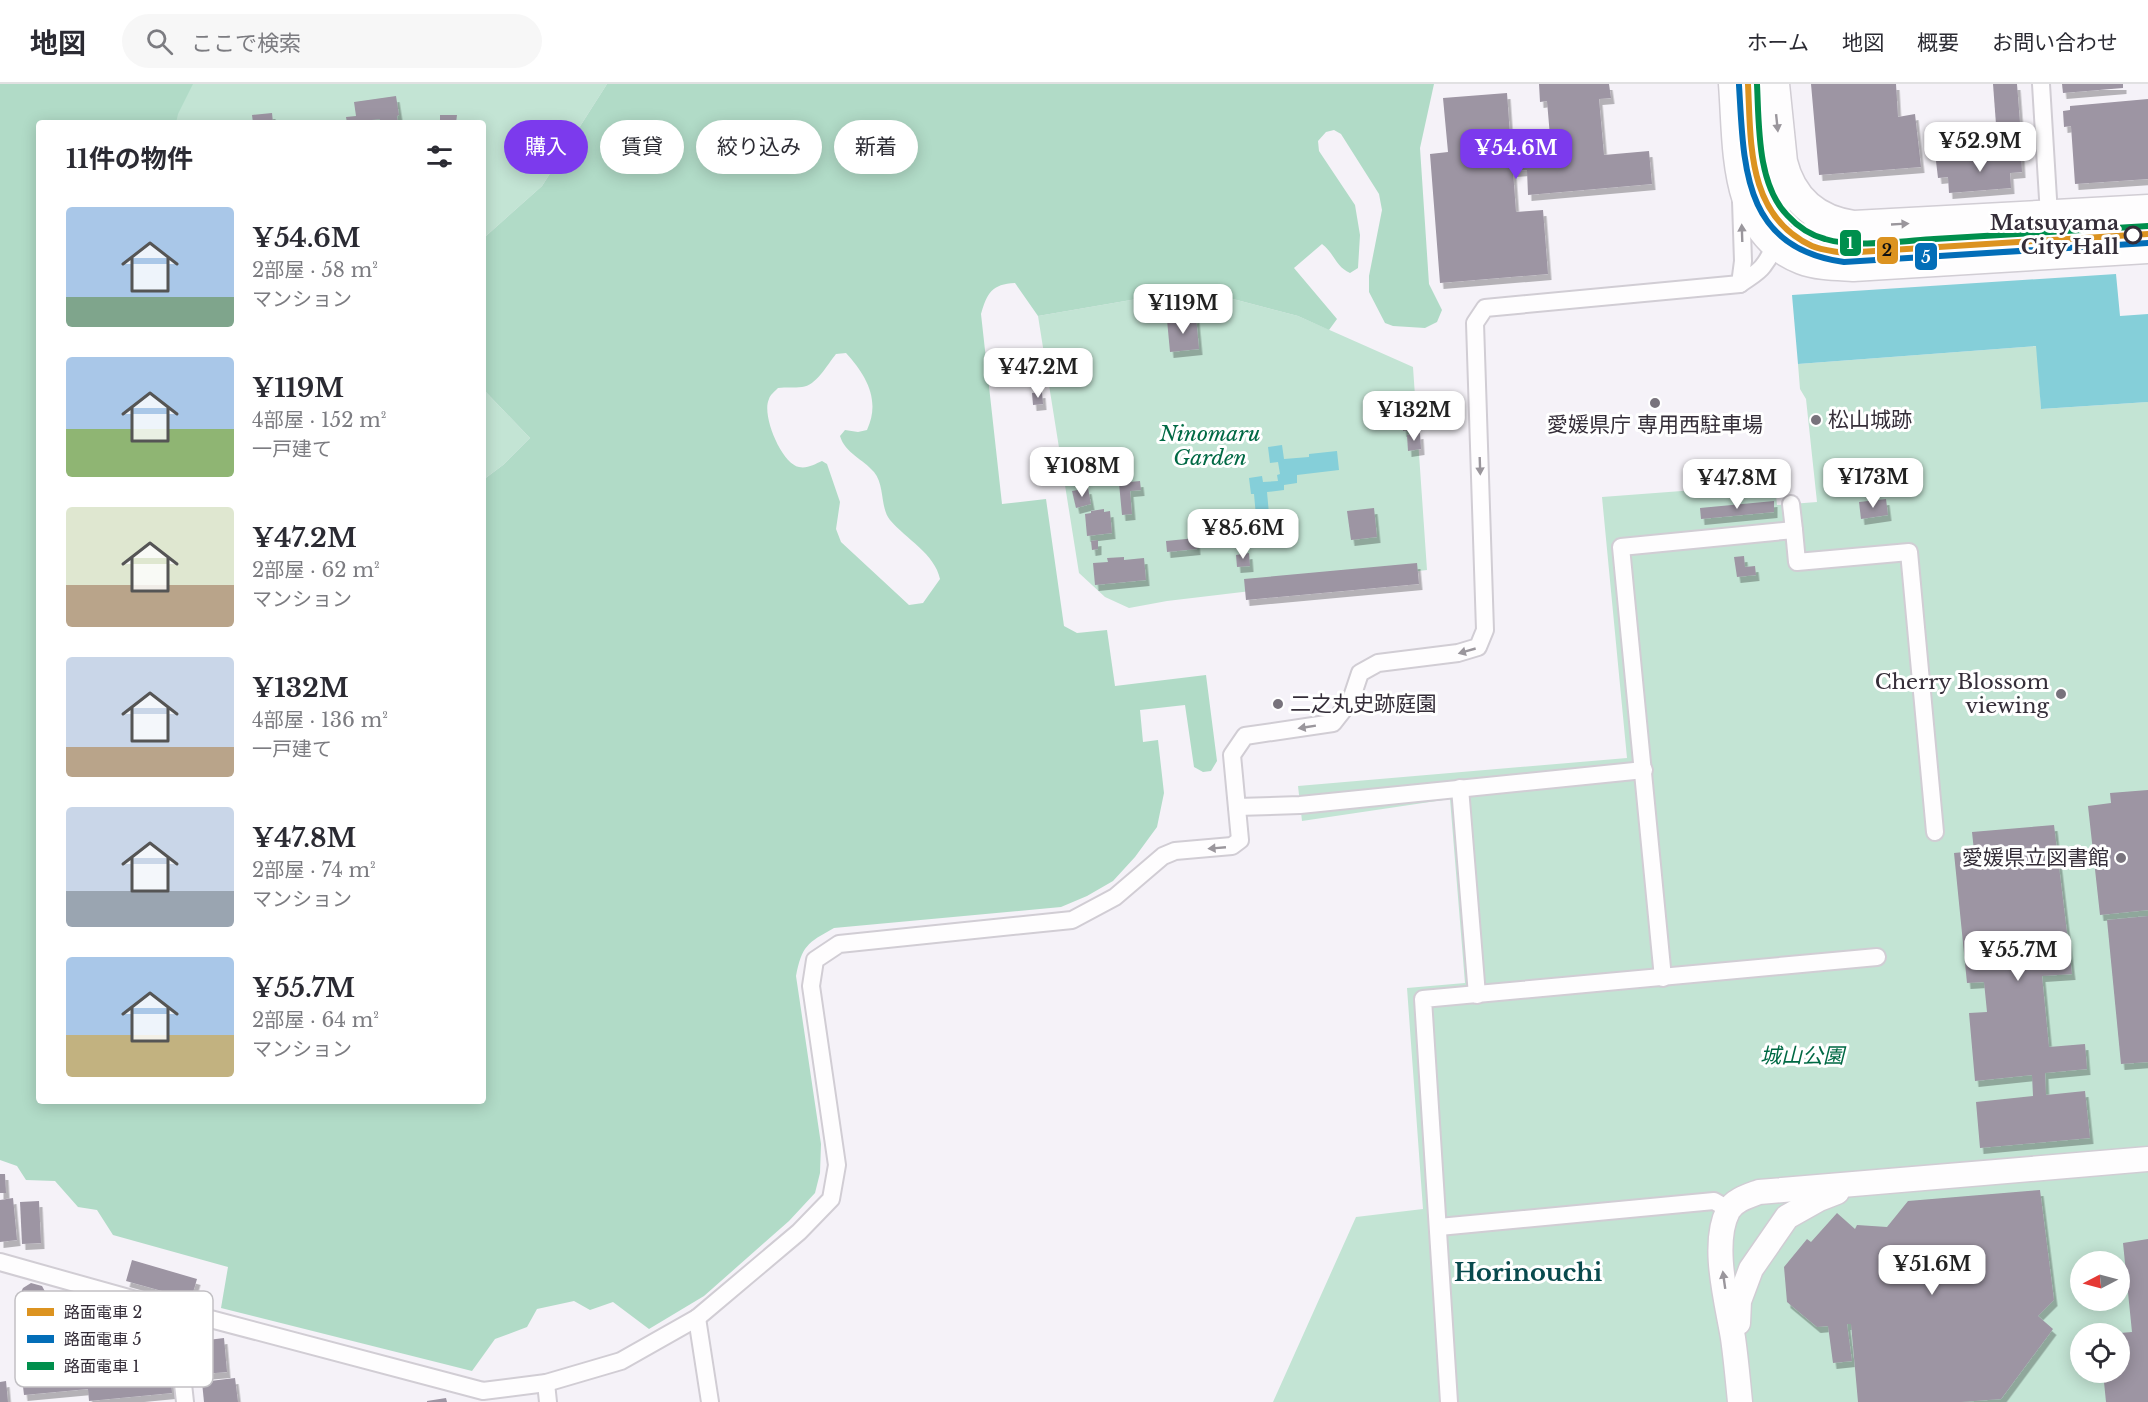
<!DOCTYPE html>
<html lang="ja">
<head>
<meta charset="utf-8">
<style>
	body { margin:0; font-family:"Libre Baskerville","Noto Sans JP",serif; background:#f7f7f7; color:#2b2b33; height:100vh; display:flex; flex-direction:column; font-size:22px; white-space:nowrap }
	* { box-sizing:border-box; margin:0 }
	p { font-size:20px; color:#7c7c81 }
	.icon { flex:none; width:33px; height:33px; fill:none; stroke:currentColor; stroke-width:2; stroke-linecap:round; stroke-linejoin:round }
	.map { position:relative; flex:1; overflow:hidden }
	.sheet { position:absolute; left:36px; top:36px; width:450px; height:984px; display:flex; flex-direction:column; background:#fff; border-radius:6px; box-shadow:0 3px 15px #0003 }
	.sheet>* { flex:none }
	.banner { position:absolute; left:504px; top:36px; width:570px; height:54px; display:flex; gap:12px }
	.needle { width:39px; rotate:264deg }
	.tools { position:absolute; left:2070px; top:1167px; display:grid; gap:12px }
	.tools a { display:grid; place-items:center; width:60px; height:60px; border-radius:50%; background:#fff; box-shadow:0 3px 15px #0003; font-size:30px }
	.price { position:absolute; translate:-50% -51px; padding:0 14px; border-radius:12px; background:#fff; color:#222; font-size:20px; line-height:39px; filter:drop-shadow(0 2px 3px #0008) }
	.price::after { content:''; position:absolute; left:50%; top:36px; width:18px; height:14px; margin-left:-9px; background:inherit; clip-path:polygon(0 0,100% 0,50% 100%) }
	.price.selected { background:#7c3aed; color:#fff }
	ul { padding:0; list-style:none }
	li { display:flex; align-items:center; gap:18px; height:150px; padding:0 30px }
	li span { display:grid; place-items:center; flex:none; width:168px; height:120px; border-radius:6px; color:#555 }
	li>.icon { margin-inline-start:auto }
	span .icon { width:72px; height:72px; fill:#fffc; stroke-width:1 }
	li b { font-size:26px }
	h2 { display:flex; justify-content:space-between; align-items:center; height:72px; padding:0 30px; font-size:26px }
	.chip { padding:0 21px; border-radius:27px; background:#fff; box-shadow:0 3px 15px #0003; font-size:21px; line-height:54px }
	.chip.selected { background:#7c3aed; color:#fff }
	header { display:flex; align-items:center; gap:36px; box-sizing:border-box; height:84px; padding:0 30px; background:#fff; border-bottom:2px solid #e1e1e2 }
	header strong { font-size:28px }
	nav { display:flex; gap:33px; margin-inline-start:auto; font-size:21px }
	.search { width:420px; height:54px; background:#f7f7f7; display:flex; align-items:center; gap:15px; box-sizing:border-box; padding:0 21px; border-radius:33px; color:#7c7c81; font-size:22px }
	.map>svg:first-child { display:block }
</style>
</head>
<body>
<header>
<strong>地図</strong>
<div class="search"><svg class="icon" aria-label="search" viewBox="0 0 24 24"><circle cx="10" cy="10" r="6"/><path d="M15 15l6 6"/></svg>ここで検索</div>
<nav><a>ホーム</a><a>地図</a><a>概要</a><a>お問い合わせ</a></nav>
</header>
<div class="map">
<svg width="2148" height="1318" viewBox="0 0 2148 1318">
	<defs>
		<filter id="shadow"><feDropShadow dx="3.5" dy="6" stdDeviation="0" flood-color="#0004"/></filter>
	</defs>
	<rect width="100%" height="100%" fill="#f5f2f8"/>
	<g fill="#c3e4d4" fill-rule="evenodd">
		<polygon points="181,0 607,0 542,102 486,152 483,193 483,39 165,39"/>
		<polygon points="1195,205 1298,232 1413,283 1427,486 1167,517 1129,524 1105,513 1079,489 1038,232"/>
		<path d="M2037 262 2041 325 2148 318V1318H1273L1356 1133 1423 1125 1407 904 1465 899 1450 715 1302 737 1298 702 1627 674 1602 413 1775 400 1777 421 1817 418 1806 315 1800 305 1798 280ZM2080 1178H2120V1216H2080ZM2080 1250H2120V1288H2080Z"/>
		<polygon points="483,305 530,354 503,381 483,396"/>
	</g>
	<path fill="#b1dbc7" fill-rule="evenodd" d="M0 0H193L178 30 176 39H39V1017H483V396L503 381 530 354 483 305V193L486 152 542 102 607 0H1434L1420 64 1429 200 1442 226 1437 238 1425 244 1393 242 1385 239 1369 208V192L1382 126 1379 110 1341 50 1334 46 1326 48 1318 57 1319 67 1355 121 1360 151 1358 184 1350 189C1336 183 1334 169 1322 160L1294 184 1337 235 1329 246 1298 232 1195 205 1038 232 1015 199C992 200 987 209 981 230L1002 420 1046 415 1064 542 1077 549 1107 546 1115 602 1206 591 1217 677 1211 687 1203 688 1194 683 1185 621 1140 626 1143 658 1158 656 1164 709 1157 743 1135 773 1113 797 1087 812 1061 823 834 844C807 859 802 862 796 892L821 1060 820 1089 815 1109 789 1137 704 1212 649 1245 613 1218 590 1226 574 1217 537 1225 527 1243 495 1255 472 1287 221 1224 228 1183 113 1151 97 1126 78 1123 55 1097 26 1096 17 1082 0 1076ZM846 269C866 291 881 316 867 346L858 348 845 346 840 352C845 369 863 375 874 388 885 401 880 424 890 436 906 455 935 470 940 495L923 519 909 521 841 458 836 445 840 418 827 380 822 377C815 380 807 385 799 383 782 380 761 331 769 315 770 311 775 307 778 304 786 303 794 304 802 303 816 302 827 281 836 270Z"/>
	<g fill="#85cfd9">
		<polygon points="2116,190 2120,232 2148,230 2148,318 2041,325 2036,262 1798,280 1792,211"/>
		<polygon points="1282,361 1284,375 1309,373 1309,370 1337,367 1339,386 1297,391 1297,399 1284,401 1284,406 1267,408 1269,430 1256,432 1254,410 1251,410 1249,394 1262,392 1263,398 1278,397 1277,391 1280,390 1278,378 1270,379 1268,363"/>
	</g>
	<g fill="#9d95a3" filter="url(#shadow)">
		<polygon points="1539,0 1609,0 1611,14 1599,15 1604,71 1649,67 1652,100 1528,111 1527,86 1513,87 1516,128 1543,126 1548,190 1440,199 1430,70 1448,68 1443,14 1507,9 1512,79 1552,76 1547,17 1540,18"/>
		<polygon points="1811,0 1896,0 1898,33 1915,30 1921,83 1819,91"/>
		<polygon points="1993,0 2017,0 2022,65 1998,67"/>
		<polygon points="2062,0 2123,0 2123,4 2063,9"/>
		<polygon points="396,12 399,31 397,32 398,39 380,39 380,35 347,39 346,33 356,32 354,18"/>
		<polygon points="2148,15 2148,95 2075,100 2071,42 2064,43 2063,27 2070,26 2070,22"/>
		<polygon points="272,29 273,39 253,39 252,31"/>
		<polygon points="440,31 457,31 456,39 440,39"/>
		<polygon points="2021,70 2022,88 2010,89 2011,104 1949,109 1948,93 1938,94 1936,77"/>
		<polygon points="1196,233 1199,265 1170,268 1167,236"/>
		<polygon points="1042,308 1043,320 1033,321 1032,309"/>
		<polygon points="1412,334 1414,346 1403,347 1402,335"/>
		<polygon points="1420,349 1421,365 1408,367 1407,351"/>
		<polygon points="1140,397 1141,406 1130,407 1132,430 1122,431 1119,399"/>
		<polygon points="1088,404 1091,420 1076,424 1072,407"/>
		<polygon points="1886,415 1888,431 1861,435 1859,418"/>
		<polygon points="1774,417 1774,428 1701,435 1700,424"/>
		<polygon points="1374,424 1377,453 1351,456 1347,427"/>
		<polygon points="1104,425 1104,428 1110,427 1112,449 1087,452 1085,430 1091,429 1091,427"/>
		<polygon points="1196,454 1197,465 1167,468 1166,457"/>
		<polygon points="1098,456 1098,465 1092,466 1091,457"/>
		<polygon points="1249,469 1250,482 1237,483 1236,471"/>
		<polygon points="1744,472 1745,483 1755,482 1756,491 1737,493 1734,473"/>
		<polygon points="1124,473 1124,476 1144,474 1146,496 1095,501 1093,479 1108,478 1107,474"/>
		<polygon points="1417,479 1419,500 1246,516 1244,495"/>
		<polygon points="2148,706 2148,826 2100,831 2088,722 2111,719 2110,709"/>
		<polygon points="2054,741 2072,890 2042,892 2049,963 2085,960 2087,985 2045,989 2046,1011 2085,1007 2090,1054 1980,1064 1976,1018 2033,1012 2032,991 1975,997 1969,929 1987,928 1984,898 1967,899 1954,769 1974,767 1972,748"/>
		<polygon points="2148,832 2148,978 2121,980 2107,836"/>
		<polygon points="0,1090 5,1090 6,1109 0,1109"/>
		<polygon points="2040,1106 2054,1216 2038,1232 2053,1245 2001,1315 1961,1318 1858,1318 1851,1240 1847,1240 1852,1277 1833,1279 1828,1242 1817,1243 1787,1218 1784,1183 1807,1155 1811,1158 1837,1129 1855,1145 1857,1141 1887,1143 1908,1117"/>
		<polygon points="13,1114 17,1156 0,1158 0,1116"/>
		<polygon points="39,1117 41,1159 22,1160 20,1118"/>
		<polygon points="2148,1155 2148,1318 2106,1318 2103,1288 2120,1288 2120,1249 2132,1248 2123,1159"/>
		<polygon points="132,1176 197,1195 191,1215 126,1197"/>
		<polygon points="31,1199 42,1202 48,1213 51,1234 62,1234 66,1238 66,1244 58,1250 61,1272 104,1267 106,1279 109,1279 102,1220 125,1226 130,1278 125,1278 125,1281 169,1277 172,1309 89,1317 88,1305 24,1311 20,1277 16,1270 19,1261 16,1224 21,1223 20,1210 23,1204"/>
		<polygon points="224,1254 227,1288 203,1290 200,1257"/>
		<polygon points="235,1294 238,1318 204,1318 202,1298"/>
		<polygon points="6,1297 8,1318 0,1318 0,1298"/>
		<polygon points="446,1314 447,1318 427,1318 427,1317"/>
	</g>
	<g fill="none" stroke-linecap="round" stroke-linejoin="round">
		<defs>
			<g id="street">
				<polyline points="2041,0 2049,131"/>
				<path d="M1777 159C1796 148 1814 145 1835 142"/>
				<polyline points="1740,200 1743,177 1741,117"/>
				<polyline points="1791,420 1794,446"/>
				<polyline points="1460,704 1477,911"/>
				<polyline points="1237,723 1300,721 1644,686"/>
				<polyline points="1663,894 1621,463 1794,446 1797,478 1909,468 1935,748"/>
				<polyline points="1439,1143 1714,1117 1728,1125"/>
				<path d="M0 1178 175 1227 199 1232 483 1307 546 1299 621 1277 697 1234 799 1148 831 1115 837 1081 811 902 815 876 839 860 1072 836 1115 813 1163 772 1175 767 1232 762 1240 756 1232 671 1245 652 1333 639 1351 616 1360 589 1378 579 1458 569 1478 563 1485 546 1475 239 1485 224 1740 200C1748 194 1758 189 1763 182 1782 158 1783 125 1782 95"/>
				<polyline points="175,1227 185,1318"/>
				<polyline points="697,1234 710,1318"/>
				<polyline points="546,1299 548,1318"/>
				<polyline points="1449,1318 1423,915 1877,873"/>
			</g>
			<g id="secondary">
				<polyline points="1738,1239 1739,1217 1751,1185 1787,1133 1819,1115 1837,1108"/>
				<path d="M1740 1318C1738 1297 1736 1275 1733 1254 1727 1218 1711 1160 1728 1127 1734 1116 1748 1112 1759 1108L2148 1075"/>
			</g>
			<g id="highway">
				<path d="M1734 0C1739 62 1732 148 1802 175 1818 181 1836 181 1853 182L2148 164"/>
				<path d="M1774 0 1782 78C1791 115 1816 137 1854 142L2148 126"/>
			</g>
		</defs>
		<use href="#street" stroke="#d1cdd4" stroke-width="20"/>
		<use href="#secondary" stroke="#d1cdd4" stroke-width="27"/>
		<use href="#highway" stroke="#d1cdd4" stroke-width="33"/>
		<use href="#street" stroke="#fefdfe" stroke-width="16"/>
		<use href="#secondary" stroke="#fefdfe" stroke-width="24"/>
		<use href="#highway" stroke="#fefdfe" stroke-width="30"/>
		<defs>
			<path id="tram-1" d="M1748 0C1751 60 1747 132 1812 162 1821 166 1833 167 1843 169L2148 150"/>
			<path id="tram-2" d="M1739 1C1744 82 1742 164 1844 178L2148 159"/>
			<path id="tram-3" d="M1757 0C1759 40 1757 100 1787 131 1797 142 1810 151 1825 155 1854 164 1903 157 1934 155 2005 151 2077 146 2148 142"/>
		</defs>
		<use href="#tram-1" stroke="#fff" stroke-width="10"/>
		<use href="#tram-2" stroke="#fff" stroke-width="10"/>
		<use href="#tram-3" stroke="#fff" stroke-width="10"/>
		<use href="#tram-1" stroke="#dc9320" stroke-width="6"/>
		<use href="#tram-2" stroke="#036eb8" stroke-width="6"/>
		<use href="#tram-3" stroke="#008f4d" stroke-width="6"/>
	</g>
	<defs><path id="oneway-solid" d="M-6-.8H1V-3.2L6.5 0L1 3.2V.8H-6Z" transform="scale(1.5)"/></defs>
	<g fill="#9a969c">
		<use href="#oneway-solid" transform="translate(1777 39) rotate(84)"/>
		<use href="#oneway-solid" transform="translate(1900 140) rotate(-3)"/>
		<use href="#oneway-solid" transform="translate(1742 149) rotate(-92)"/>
		<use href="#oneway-solid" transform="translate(1480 382) rotate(88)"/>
		<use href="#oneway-solid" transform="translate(1467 567) rotate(164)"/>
		<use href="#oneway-solid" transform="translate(1307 643) rotate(171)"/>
		<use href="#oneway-solid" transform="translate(1217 764) rotate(175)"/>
		<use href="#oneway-solid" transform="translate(1724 1196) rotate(-98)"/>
	</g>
	<circle fill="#fff" stroke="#352e39" stroke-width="3" cx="2133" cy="151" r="8"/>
	<g fill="#78737c" stroke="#fff" stroke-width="2">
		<circle cx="1655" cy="319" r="6"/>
		<circle cx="1816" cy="336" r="6"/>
		<circle cx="2061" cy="610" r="6"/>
		<circle cx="1278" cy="620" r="6"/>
		<circle cx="2121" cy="774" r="6"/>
	</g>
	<g text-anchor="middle" stroke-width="6" stroke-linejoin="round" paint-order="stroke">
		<g font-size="21" font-weight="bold" fill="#352e39" stroke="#fff" text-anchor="end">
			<text x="2119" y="146">Matsuyama<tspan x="2119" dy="24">City Hall</tspan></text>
		</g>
		<g font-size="21" fill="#352e39" stroke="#fff" text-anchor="start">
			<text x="1828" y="343">松山城跡</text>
			<text x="1655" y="348" text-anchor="middle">愛媛県庁 専用西駐車場</text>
			<text x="2049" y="605" text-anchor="end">Cherry Blossom<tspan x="2049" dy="24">viewing</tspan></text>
			<text x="1290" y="627">二之丸史跡庭園</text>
			<text x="2109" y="781" text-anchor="end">愛媛県立図書館</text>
		</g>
		<g font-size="21" font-style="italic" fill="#006944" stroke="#fff">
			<text x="1210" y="357">Ninomaru<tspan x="1210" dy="24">Garden</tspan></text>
			<text x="1802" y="979">城山公園</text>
		</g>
		<g font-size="24" font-weight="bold" fill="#094a4d" stroke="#fff">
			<text x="1528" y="1197">Horinouchi</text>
		</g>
	</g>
	<rect x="15" y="1207" width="198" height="96" rx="9" fill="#fff" stroke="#c2c0c4" stroke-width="1.5"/>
	<rect x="27" y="1224" width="27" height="8" fill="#dc9320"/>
	<rect x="27" y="1251" width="27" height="8" fill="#036eb8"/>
	<rect x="27" y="1278" width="27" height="8" fill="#008f4d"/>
	<g font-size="16" fill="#352e39">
		<text x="64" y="1234">路面電車 2</text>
		<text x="64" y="1261">路面電車 5</text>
		<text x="64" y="1288">路面電車 1</text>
	</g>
	<g stroke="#fff" stroke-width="2">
		<rect x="1839" y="145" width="23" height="28" rx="6" fill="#008f4d"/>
		<rect x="1876" y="152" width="23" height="29" rx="6" fill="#dc9320"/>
		<rect x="1914" y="158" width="24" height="29" rx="6" fill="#036eb8"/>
	</g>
	<g font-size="16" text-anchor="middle" font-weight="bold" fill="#fff">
		<text x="1850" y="165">1</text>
		<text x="1926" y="179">5</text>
	</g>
	<g font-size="16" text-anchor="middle" font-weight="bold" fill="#111">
		<text x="1887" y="172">2</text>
	</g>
</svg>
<div class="tools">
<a><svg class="needle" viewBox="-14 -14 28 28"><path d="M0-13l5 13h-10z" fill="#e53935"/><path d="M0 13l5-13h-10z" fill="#7c7c81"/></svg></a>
<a><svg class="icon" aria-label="locate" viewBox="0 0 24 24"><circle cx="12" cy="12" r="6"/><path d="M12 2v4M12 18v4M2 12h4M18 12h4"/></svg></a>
</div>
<b class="price" style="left:1980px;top:89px">¥52.9M</b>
<b class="price selected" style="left:1516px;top:96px">¥54.6M</b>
<b class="price" style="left:1183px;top:251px">¥119M</b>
<b class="price" style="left:1038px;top:315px">¥47.2M</b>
<b class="price" style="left:1414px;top:358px">¥132M</b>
<b class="price" style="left:1082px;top:414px">¥108M</b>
<b class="price" style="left:1873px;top:425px">¥173M</b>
<b class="price" style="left:1737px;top:426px">¥47.8M</b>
<b class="price" style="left:1243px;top:476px">¥85.6M</b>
<b class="price" style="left:2018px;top:898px">¥55.7M</b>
<b class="price" style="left:1932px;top:1212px">¥51.6M</b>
<div class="banner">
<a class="chip selected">購入</a>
<a class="chip">賃貸</a>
<a class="chip">絞り込み</a>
<a class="chip">新着</a>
</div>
<section class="sheet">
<h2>11件の物件<svg class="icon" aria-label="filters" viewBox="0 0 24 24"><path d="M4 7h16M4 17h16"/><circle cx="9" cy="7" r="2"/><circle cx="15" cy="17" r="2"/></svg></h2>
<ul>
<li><span style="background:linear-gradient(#a9c7e8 75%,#7fa58c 0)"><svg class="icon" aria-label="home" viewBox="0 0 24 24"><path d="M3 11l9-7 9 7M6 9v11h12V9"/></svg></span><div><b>¥54.6M</b><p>2部屋 · 58 m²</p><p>マンション</p></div></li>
<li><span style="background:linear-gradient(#a9c7e8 60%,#8fb573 0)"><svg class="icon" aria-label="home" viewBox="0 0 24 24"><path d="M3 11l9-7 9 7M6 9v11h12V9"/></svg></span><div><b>¥119M</b><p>4部屋 · 152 m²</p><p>一戸建て</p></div></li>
<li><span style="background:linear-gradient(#dfe7d0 65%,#b9a48a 0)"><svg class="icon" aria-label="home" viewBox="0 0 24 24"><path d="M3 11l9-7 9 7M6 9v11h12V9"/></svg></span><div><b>¥47.2M</b><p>2部屋 · 62 m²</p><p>マンション</p></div></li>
<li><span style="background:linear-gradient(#c9d6e8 75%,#b9a48a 0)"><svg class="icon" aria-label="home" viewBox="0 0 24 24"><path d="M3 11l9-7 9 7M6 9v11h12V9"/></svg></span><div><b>¥132M</b><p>4部屋 · 136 m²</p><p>一戸建て</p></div></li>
<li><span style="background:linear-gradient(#c9d6e8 70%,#9aa5b1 0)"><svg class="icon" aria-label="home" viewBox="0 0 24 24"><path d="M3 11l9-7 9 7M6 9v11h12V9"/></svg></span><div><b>¥47.8M</b><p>2部屋 · 74 m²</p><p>マンション</p></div></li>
<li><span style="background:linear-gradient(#a9c7e8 65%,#c2b280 0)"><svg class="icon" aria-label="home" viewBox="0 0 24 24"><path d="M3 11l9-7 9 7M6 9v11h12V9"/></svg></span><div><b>¥55.7M</b><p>2部屋 · 64 m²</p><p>マンション</p></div></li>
</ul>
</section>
</div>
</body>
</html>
